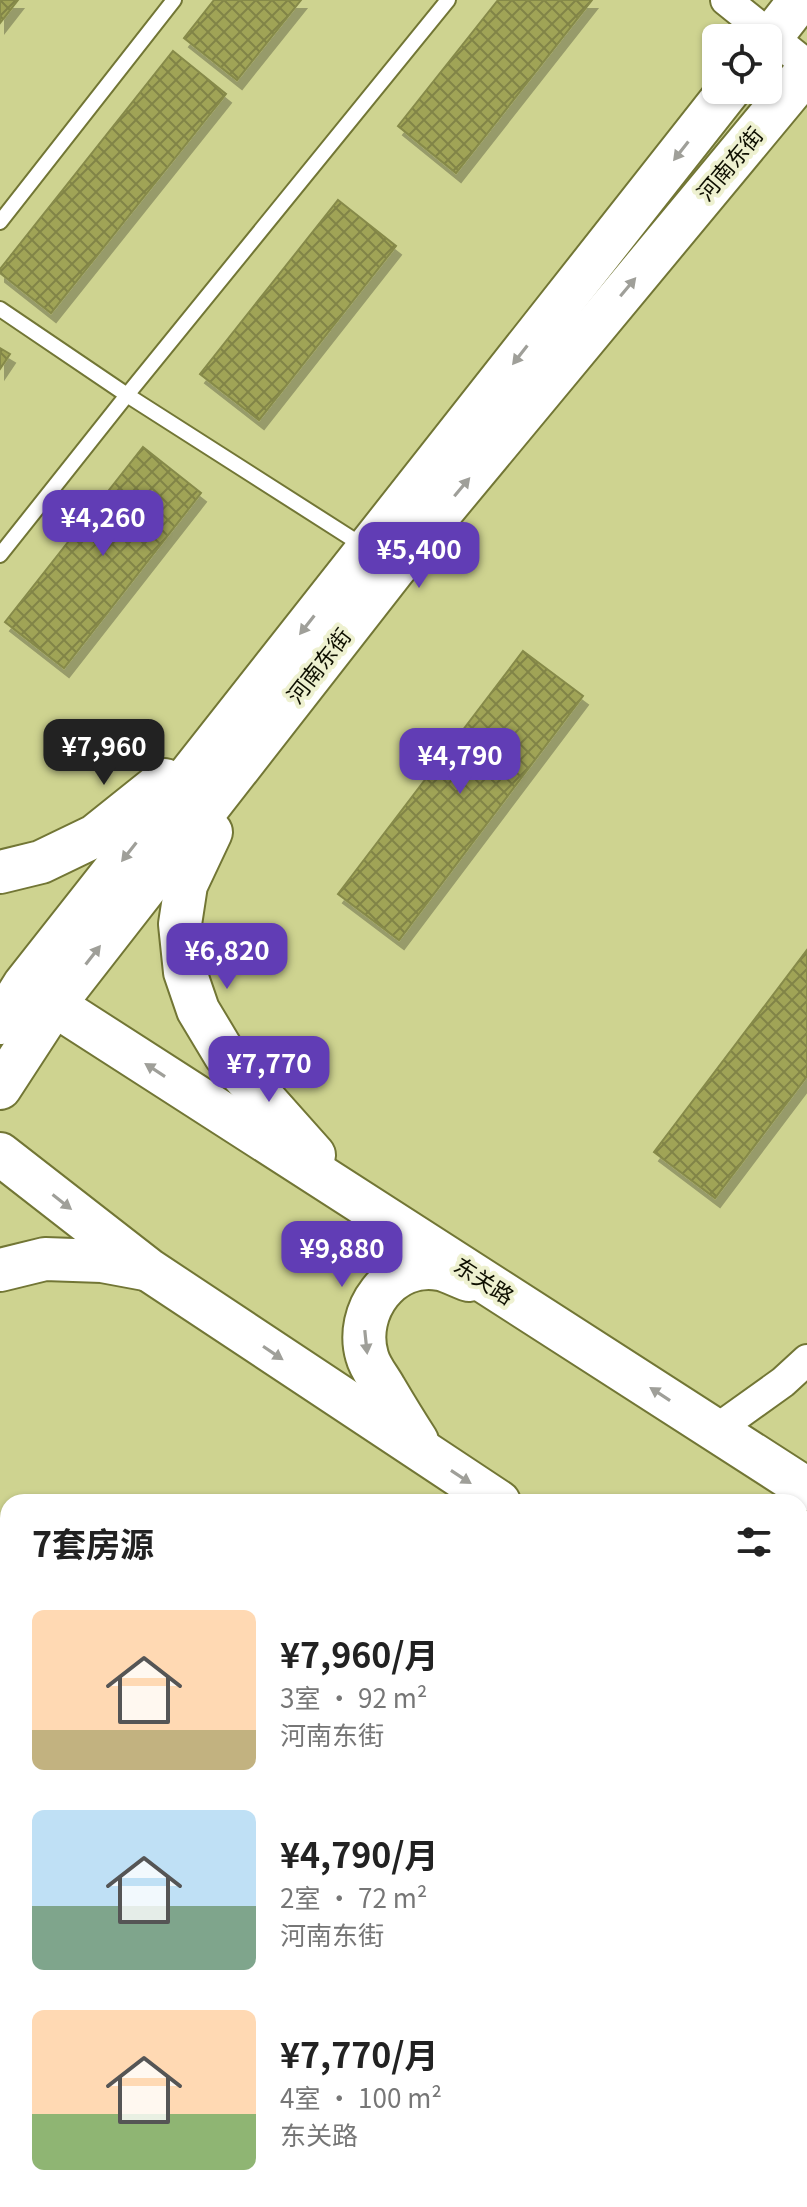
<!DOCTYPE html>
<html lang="zh">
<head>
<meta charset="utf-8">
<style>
	body { margin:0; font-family:Georgia,"Noto Sans SC",serif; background:#f2f2f2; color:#222; height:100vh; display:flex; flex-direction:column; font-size:30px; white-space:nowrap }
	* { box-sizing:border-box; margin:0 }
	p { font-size:26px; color:#767676 }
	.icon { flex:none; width:44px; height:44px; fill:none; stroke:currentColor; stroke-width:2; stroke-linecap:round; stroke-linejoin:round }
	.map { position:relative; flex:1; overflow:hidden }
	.panel { position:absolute; left:0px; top:1494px; width:808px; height:714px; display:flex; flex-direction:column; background:#fff; border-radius:24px 24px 0 0; box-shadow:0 2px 6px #0004 }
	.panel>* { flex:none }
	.fabs { position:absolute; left:702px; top:24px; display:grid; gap:16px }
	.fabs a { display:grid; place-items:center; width:80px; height:80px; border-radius:12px; background:#fff; box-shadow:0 2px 6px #0004; font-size:40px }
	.price { position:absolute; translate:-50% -68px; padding:0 18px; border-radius:16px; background:#613db5; color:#fff; font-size:26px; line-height:52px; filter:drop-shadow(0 2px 4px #0008) }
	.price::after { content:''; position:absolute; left:50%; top:48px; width:24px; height:18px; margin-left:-12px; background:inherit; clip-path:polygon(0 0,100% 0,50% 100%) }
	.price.on { background:#222; color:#fff }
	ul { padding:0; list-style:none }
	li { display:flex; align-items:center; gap:24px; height:200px; padding:0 32px }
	li span { display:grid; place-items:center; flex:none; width:224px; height:160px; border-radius:12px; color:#555 }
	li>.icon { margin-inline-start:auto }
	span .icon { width:96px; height:96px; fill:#fffc; stroke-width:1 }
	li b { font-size:34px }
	h2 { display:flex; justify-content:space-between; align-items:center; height:96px; padding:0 32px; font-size:34px }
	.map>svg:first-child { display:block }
</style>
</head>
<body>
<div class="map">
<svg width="807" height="2207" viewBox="0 0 807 2207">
	<defs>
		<pattern id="water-ripples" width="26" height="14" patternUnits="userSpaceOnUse" patternTransform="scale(2)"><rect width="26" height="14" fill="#7b7f30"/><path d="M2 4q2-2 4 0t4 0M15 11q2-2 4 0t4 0" fill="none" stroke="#636626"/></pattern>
		<pattern id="building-cross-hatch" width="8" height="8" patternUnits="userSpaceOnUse" patternTransform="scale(2)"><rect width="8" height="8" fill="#a0a457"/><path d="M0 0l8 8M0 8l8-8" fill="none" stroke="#818446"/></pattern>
		<filter id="shadow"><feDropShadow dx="5" dy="9" stdDeviation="0" flood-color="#0004"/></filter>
	</defs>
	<rect width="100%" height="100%" fill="#ced390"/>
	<g fill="url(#water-ripples)" stroke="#5a5d22" stroke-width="2">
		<polygon points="807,1484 807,1988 800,2025 800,1502"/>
		<polygon points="800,2093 807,2106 807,2207 640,2207 639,2200 800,2200"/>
	</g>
	<polygon fill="#ced390" points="800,1632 807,1636 807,1787 800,1782"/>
	<g fill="url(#building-cross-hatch)" stroke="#868a49" stroke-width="2" filter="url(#shadow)">
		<polygon points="0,0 18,0 0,23"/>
		<polygon points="214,0 301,0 237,80 184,38"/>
		<polygon points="498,0 592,0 456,173 398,126"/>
		<polygon points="173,51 226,94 51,313 0,273 0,269"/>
		<polygon points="338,200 396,246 259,420 200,374"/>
		<polygon points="0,348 10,354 0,369"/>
		<polygon points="143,447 201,493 64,668 5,622"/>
		<polygon points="523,651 583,696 399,940 338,894"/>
		<polygon points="807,950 807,1076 715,1198 654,1152"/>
	</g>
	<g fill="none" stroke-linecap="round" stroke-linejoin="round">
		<defs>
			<g id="service">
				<polyline points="0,222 174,0"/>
				<polyline points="0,309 127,395 365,547"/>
				<polyline points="0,555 127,395 448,0"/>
			</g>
			<g id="minor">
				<polyline points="726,0 807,65"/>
				<polyline points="716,1430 783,1382 807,1360"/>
				<polyline points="589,2200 591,2207"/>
				<polyline points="394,2207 399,2200"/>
			</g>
			<g id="secondary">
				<polyline points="768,41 800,0"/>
				<polyline points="211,832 186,885 180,924 185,972 198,1010 225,1055 314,1155"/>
				<polyline points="0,872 41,862 95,836 165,780"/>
				<polyline points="31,990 807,1489"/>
				<polyline points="0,1023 24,985 729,90"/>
				<polyline points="0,1088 54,1005 394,569 807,71"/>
				<polyline points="0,1154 149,1270 499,1502"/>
				<polyline points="0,1270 45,1259 102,1261 145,1269"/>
				<path d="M417 1441C406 1424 395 1406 385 1389 379 1378 370 1368 367 1356 354 1312 390 1260 440 1269 449 1271 460 1277 469 1280"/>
				<polyline points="800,1698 807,1703"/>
			</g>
		</defs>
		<use href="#service" stroke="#727635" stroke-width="18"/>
		<use href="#minor" stroke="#727635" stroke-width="34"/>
		<use href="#secondary" stroke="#727635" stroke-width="46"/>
		<use href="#service" stroke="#fff" stroke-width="14"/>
		<use href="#minor" stroke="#fff" stroke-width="30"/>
		<use href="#secondary" stroke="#fff" stroke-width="42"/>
	</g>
	<defs><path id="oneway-solid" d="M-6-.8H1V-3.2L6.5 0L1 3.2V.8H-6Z" transform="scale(2)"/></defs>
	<g fill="#9f9f99">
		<use href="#oneway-solid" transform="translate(681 151) rotate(128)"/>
		<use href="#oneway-solid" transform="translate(628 287) rotate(-50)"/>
		<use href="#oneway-solid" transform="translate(520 355) rotate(128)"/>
		<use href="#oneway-solid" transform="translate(462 487) rotate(-50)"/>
		<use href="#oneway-solid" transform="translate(307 625) rotate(128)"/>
		<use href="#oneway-solid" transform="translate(129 852) rotate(128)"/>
		<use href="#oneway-solid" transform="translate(93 955) rotate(-52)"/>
		<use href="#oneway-solid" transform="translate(155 1070) rotate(-147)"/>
		<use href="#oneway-solid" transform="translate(62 1202) rotate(38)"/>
		<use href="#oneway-solid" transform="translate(366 1342) rotate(84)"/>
		<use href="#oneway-solid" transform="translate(273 1353) rotate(34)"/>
		<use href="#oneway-solid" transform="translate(660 1394) rotate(-147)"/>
		<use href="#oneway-solid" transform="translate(461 1477) rotate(33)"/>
	</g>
	<g text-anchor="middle" stroke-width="8" stroke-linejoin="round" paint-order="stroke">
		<g font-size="22" fill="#0e0f00" stroke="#eef1d0">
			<text transform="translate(730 164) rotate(-50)" y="8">河南东街</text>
			<text transform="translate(319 666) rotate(-52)" y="8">河南东街</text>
			<text transform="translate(484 1281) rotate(33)" y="8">东关路</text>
		</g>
	</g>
</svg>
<div class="fabs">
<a><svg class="icon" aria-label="locate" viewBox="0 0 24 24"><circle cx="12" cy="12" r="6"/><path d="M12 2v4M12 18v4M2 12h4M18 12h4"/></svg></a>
</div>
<b class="price" style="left:103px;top:558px">¥4,260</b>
<b class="price" style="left:419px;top:590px">¥5,400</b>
<b class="price on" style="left:104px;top:787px">¥7,960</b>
<b class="price" style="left:460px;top:796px">¥4,790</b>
<b class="price" style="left:227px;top:991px">¥6,820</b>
<b class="price" style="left:269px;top:1104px">¥7,770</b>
<b class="price" style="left:342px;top:1289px">¥9,880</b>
<section class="panel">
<h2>7套房源<svg class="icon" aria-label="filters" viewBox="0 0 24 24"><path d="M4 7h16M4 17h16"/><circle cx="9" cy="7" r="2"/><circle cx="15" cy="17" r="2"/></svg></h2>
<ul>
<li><span style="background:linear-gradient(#ffd9b3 75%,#c2b280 0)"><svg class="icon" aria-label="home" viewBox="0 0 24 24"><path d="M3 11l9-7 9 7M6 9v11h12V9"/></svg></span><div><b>¥7,960/月</b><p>3室 · 92 m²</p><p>河南东街</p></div></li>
<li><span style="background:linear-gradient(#bfe0f5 60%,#7fa58c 0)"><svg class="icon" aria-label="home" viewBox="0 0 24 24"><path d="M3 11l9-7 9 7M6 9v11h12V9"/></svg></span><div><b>¥4,790/月</b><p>2室 · 72 m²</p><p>河南东街</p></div></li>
<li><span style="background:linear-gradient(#ffd9b3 65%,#8fb573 0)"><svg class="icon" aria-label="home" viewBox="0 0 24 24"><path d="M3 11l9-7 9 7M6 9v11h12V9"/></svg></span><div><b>¥7,770/月</b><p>4室 · 100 m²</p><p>东关路</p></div></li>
</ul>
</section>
</div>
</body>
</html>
